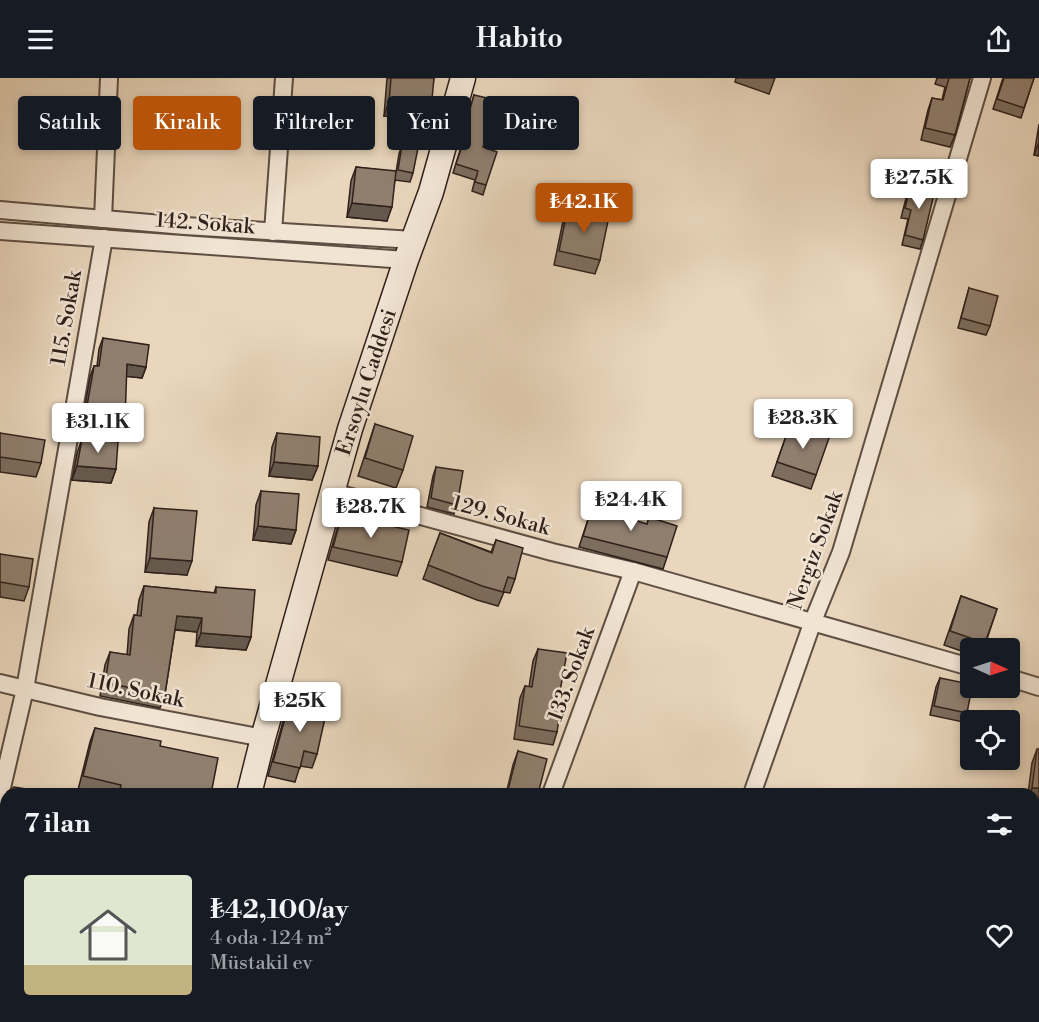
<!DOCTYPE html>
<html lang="tr">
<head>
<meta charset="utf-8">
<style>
	body { margin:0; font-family:"Libre Bodoni",serif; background:#20242c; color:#f1f3f6; height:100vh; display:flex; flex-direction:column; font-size:22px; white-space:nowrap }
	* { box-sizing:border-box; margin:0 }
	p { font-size:20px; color:#9ea1a6 }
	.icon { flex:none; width:33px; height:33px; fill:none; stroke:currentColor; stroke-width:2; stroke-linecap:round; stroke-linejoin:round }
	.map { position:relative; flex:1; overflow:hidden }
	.sheet { position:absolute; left:0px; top:710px; width:1040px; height:236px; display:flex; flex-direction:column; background:#171b24; border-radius:18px 18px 0 0; box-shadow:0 3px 9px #0003 }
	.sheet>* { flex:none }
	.hud { position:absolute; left:18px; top:18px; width:600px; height:54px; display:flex; gap:12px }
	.needle { width:39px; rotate:93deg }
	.buttons { position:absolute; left:960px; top:560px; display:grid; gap:12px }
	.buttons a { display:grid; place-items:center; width:60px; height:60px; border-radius:6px; background:#171b24; box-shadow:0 3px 9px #0003; font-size:30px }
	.price { position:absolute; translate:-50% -51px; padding:0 14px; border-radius:6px; background:#fff; color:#222; font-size:20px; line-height:39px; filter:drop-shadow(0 2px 3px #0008) }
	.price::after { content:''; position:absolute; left:50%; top:36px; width:18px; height:14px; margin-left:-9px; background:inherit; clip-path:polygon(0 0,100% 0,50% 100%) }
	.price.selected { background:#b45309; color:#fff }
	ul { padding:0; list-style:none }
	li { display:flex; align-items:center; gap:18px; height:150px; padding:0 24px }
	li span { display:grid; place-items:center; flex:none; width:168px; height:120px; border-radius:6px; color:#555 }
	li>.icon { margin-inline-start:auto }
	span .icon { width:72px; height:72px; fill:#fffc; stroke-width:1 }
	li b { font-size:26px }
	h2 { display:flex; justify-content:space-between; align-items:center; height:72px; padding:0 24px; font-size:26px }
	.chip { padding:0 21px; border-radius:6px; background:#171b24; box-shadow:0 3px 9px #0003; font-size:21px; line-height:54px }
	.chip.selected { background:#b45309; color:#fff }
	header { display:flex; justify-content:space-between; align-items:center; height:78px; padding:0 24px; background:#171b24; font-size:27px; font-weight:600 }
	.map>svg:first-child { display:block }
</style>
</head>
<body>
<header><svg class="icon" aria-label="menu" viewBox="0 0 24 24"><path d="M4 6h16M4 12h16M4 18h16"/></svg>Habito<svg class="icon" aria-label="share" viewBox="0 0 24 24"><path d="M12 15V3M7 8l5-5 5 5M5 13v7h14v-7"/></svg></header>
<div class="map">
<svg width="1039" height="944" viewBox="0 0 1039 944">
	<rect width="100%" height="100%" fill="#e9d6bc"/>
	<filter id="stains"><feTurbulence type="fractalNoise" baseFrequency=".00333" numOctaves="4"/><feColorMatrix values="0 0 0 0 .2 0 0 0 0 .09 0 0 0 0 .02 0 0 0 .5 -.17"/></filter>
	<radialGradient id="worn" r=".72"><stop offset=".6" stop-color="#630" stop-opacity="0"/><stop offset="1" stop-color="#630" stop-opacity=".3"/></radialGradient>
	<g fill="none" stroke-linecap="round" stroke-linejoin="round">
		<defs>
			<g id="street">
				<polyline points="0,132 185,148 414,162"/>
				<polyline points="103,141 109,0"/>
				<polyline points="0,153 406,182"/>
				<polyline points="273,154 284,0"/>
				<polyline points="333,414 552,474 633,493 970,589"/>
				<polyline points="1010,600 1039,609"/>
				<polyline points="0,605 100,629 263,660"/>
				<polyline points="551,716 633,493"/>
				<polyline points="752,716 813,543 841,474 982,0"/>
				<polyline points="0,718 25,611 104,160"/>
				<polyline points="93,944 94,939"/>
			</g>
			<g id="secondary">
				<polyline points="249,716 263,660 350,351 406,182 431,114 463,0"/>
				<polyline points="194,944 195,939"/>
			</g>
		</defs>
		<use href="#street" stroke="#5e4e43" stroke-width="20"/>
		<use href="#secondary" stroke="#2f201b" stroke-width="27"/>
		<use href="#street" stroke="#f1e4d3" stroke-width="16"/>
		<use href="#secondary" stroke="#f1e4d3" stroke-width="24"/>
	</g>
	<g fill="#7c6d5f" stroke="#2f201b" stroke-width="1.5">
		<polygon points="387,0 434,0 427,35 402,33 400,39 384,38"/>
		<polygon points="736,0 775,0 769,16 735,4"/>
		<polygon points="937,0 970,0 955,57 950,69 921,62 928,32 932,20 942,22 945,9 935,6"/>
		<polygon points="1003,0 1034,0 1021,40 993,31"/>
		<polygon points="474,17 503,50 500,60 487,57 483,69 486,107 483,117 472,113 475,102 453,95 463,63 461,62"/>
		<polygon points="534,32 551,58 548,67 525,61"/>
		<polygon points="1039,46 1039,78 1034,77"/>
		<polygon points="402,67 413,95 410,104 395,102 387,143 347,139 351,103 356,89 396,94 399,76"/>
		<polygon points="911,106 923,162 920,171 902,167 908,141 901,140 907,116"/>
		<polygon points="568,129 600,182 595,196 554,187 563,143"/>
		<polygon points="969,210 990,248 986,257 958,250"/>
		<polygon points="103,260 146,289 142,300 126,298 121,353 81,350 90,299 94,288 97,288 99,271"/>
		<polygon points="375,346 403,392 396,410 358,398"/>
		<polygon points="0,355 41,385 36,399 0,394"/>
		<polygon points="277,355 318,388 312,402 269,398 272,369"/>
		<polygon points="82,361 116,391 111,405 72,402 77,375"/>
		<polygon points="785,361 816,397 811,411 772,398"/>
		<polygon points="436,389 457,427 454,436 427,429 433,398"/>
		<polygon points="261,413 296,452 291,466 253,462 256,427"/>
		<polygon points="592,429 667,479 663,491 579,469"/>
		<polygon points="154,430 187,497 145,494 149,444"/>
		<polygon points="342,437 402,484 397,498 328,482 337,451"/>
		<polygon points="440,455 491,474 496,462 515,501 510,515 504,514 498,528 477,522 423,501"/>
		<polygon points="0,476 29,509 24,523 0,519"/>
		<polygon points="144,508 214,515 216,509 251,559 246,572 196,568 197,554 175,552 165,616 160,630 100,618 105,587 110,574 127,577 129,551 134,537 137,537 139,522"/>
		<polygon points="961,518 997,531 984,570 970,570 970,576 944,567"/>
		<polygon points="538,571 560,613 557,654 553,667 514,661 520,620 525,608 529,609 533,583"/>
		<polygon points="940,600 967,635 963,644 930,637 936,609"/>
		<polygon points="290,622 317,676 312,690 300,688 295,704 268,698 285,636"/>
		<polygon points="95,650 160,668 211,716 91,716 78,712 90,664"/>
		<polygon points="1037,671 1039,725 1034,724 1034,716 1028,716 1032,685"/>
		<polygon points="518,673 538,716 506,716 513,687"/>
		<polygon points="6,717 6,769 0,768 0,740 2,728"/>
	</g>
	<g fill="#65594e" stroke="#2f201b" stroke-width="1.5">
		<polygon points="405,19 432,21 427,35 402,33 400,39 384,38 389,24"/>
		<polygon points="1039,64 1039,78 1034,77"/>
		<polygon points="352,125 392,129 387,143 347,139"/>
		<polygon points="127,286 146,289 142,300 123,298"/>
		<polygon points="85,339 125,342 121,353 81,350"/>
		<polygon points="274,384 318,388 312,402 269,398"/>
		<polygon points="77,388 116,391 111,405 72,402"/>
		<polygon points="258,448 296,452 291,466 253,462"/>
		<polygon points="150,480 192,483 187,497 145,494"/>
		<polygon points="177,538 202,540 197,554 172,551"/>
		<polygon points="201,555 251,559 246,572 196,568"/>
		<polygon points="1032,710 1039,710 1039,725 1034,724 1034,716 1030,716"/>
		<polygon points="0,843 6,843 6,858 0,857"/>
	</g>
	<g fill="#907f6f" stroke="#2f201b" stroke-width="1.5">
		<polygon points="391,0 434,0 432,21 405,19 405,25 389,24"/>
		<polygon points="949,0 970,0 955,57 925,50 932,20 943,22"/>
		<polygon points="1004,0 1034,0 1024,30 997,21"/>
		<polygon points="474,17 509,25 503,50 490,47 483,69 497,74 486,107 475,104 478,93 456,86 467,53 464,52"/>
		<polygon points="534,32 557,38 551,58 529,51"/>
		<polygon points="402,67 418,70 413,95 398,92"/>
		<polygon points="356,89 396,93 392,129 352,125"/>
		<polygon points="911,106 935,112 923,162 905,157 911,132 905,130"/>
		<polygon points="568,129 609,138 600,182 559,173"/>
		<polygon points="969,210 998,218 990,248 961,240"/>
		<polygon points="103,260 149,267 146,289 127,286 125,342 85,339 94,288 99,288"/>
		<polygon points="375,346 413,358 403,392 365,380"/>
		<polygon points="790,347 829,360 816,397 777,384"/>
		<polygon points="0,355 45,362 41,385 0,379"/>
		<polygon points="277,355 320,359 318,388 274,384"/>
		<polygon points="82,361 118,364 116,391 77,388"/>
		<polygon points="436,389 463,393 457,427 431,420"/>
		<polygon points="261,413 299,416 296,452 258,448"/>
		<polygon points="592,429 647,446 649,439 677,448 667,479 583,458"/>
		<polygon points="154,430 197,433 192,483 150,480"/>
		<polygon points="342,437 409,452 402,484 333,469"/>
		<polygon points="440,455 492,475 496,462 523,470 515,501 508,499 503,514 482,508 428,487"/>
		<polygon points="0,476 33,481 29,509 0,504"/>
		<polygon points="144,508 216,515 216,509 255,512 251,559 201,555 202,540 177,538 165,616 105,605 110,574 130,577 134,537 141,538"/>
		<polygon points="961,518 997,531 985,565 950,553"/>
		<polygon points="538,571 567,575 560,613 563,614 557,654 519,648 525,608 532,609"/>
		<polygon points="940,600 970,606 970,609 972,609 967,635 934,628"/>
		<polygon points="290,622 327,631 317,676 304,673 300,690 273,684"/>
		<polygon points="95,650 161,663 160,668 218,680 211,716 119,716 121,707 83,698"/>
		<polygon points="1037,671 1039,671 1039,710 1032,710"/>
		<polygon points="518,673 547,681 538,716 507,716"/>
		<polygon points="14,709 56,716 7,716 7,714"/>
		<polygon points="6,720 6,754 1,753"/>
		<rect x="0" y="815" width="6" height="28"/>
		<polygon points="0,864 6,865 6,939 40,939 61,941 60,944 0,944"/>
		<polygon points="54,939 85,939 84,944 60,944 61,941 54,940"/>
	</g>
	<g text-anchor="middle" stroke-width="5" stroke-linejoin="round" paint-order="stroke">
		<g font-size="21" fill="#2f201b" stroke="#f1e4d3">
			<text transform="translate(205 145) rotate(4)" y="7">142. Sokak</text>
			<text transform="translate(66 240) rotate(-80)" y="7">115. Sokak</text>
			<text transform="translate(366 304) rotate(-72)" y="7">Ersoylu Caddesi</text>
			<text transform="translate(501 437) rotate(15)" y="7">129. Sokak</text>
			<text transform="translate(815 472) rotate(-70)" y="7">Nergiz Sokak</text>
			<text transform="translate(571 596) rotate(-70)" y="7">133. Sokak</text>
			<text transform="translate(136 612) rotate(12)" y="7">110. Sokak</text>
		</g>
	</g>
	<rect width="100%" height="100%" filter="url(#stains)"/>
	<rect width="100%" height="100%" fill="url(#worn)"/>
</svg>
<div class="buttons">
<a><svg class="needle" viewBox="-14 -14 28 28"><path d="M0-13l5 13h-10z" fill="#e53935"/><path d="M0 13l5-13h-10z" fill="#9ea1a6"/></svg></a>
<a><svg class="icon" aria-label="locate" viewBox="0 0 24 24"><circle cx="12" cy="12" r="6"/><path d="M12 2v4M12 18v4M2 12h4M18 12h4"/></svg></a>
</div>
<b class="price" style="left:919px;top:132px">₺27.5K</b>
<b class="price selected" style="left:584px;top:156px">₺42.1K</b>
<b class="price" style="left:803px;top:372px">₺28.3K</b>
<b class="price" style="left:98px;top:376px">₺31.1K</b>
<b class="price" style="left:631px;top:454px">₺24.4K</b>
<b class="price" style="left:371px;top:461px">₺28.7K</b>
<b class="price" style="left:300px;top:655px">₺25K</b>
<div class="hud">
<a class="chip">Satılık</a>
<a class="chip selected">Kiralık</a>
<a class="chip">Filtreler</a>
<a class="chip">Yeni</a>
<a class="chip">Daire</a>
</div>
<section class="sheet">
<h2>7 ilan<svg class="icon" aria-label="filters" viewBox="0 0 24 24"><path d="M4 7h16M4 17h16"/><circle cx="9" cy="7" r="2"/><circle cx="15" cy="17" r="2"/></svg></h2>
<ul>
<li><span style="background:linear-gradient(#dfe7d0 75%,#c2b280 0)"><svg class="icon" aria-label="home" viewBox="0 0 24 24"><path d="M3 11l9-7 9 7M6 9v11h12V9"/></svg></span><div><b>₺42,100/ay</b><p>4 oda · 124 m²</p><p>Müstakil ev</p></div><svg class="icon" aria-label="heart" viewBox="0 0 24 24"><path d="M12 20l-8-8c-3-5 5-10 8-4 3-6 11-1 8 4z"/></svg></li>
</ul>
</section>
</div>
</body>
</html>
